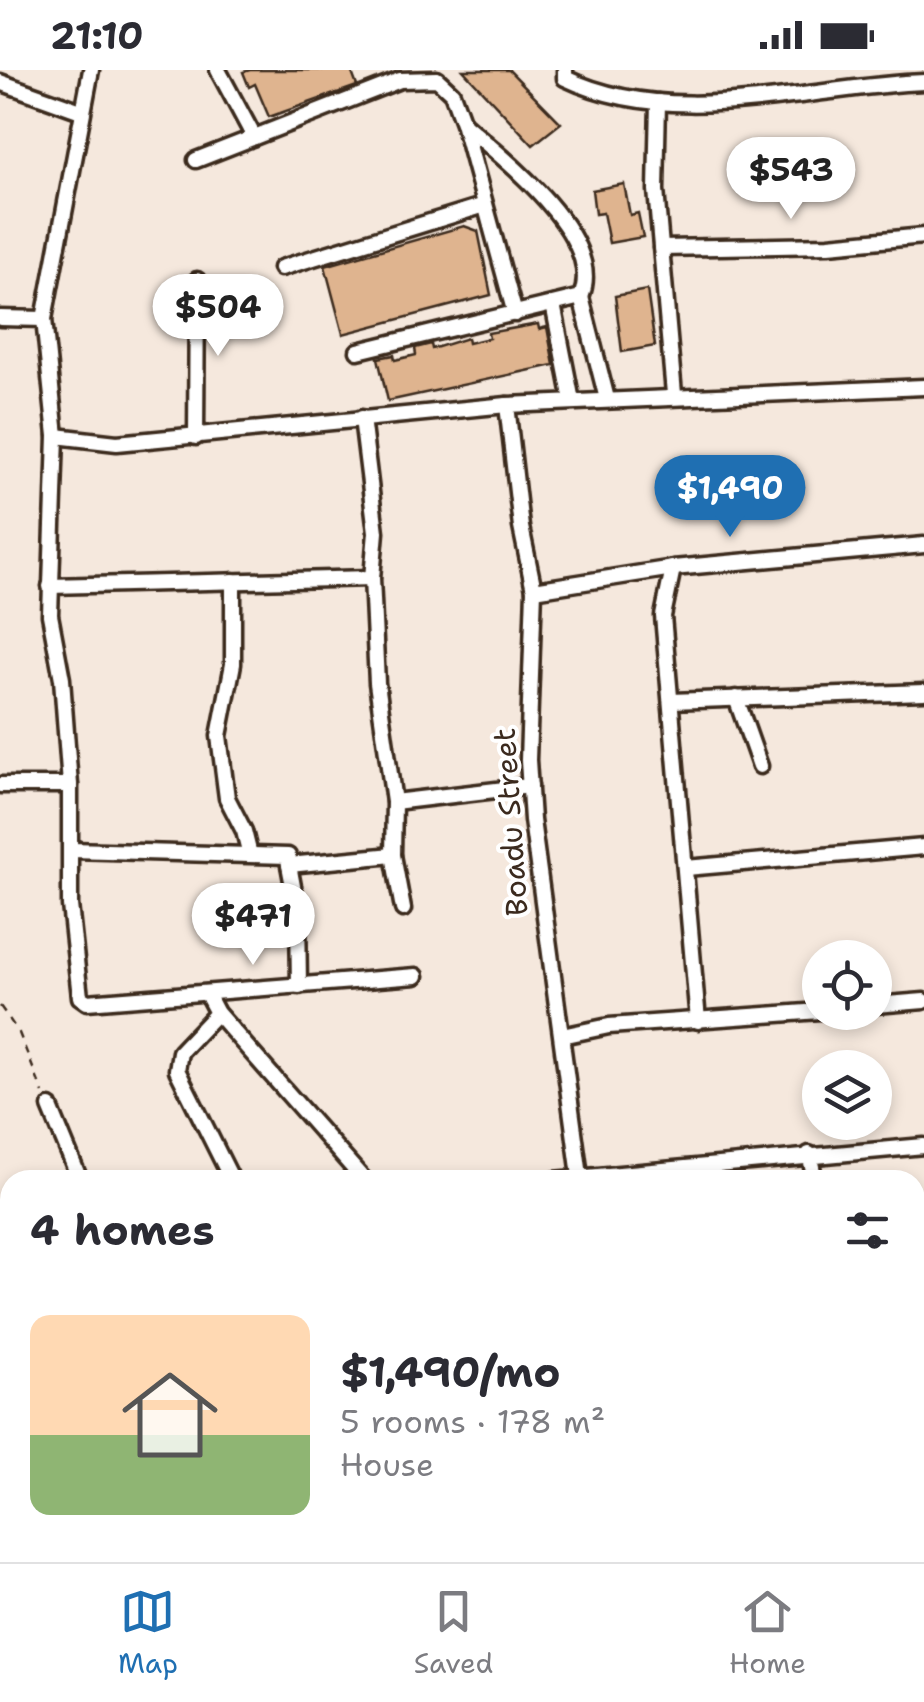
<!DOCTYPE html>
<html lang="en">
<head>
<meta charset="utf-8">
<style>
	body { margin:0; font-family:"Shantell Sans",sans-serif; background:#f2f2f3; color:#2b2b33; height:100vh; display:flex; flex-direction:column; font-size:38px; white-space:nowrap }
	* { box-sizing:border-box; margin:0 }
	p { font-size:32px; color:#7c7c81 }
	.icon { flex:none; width:55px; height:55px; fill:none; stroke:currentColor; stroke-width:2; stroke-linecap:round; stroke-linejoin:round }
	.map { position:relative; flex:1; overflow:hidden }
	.side { position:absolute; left:0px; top:1100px; width:925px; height:392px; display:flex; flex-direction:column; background:#fff; border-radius:30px 30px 0 0; box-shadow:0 5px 15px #0003 }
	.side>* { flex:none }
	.controls { position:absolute; left:802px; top:870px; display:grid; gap:20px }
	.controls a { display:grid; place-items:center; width:90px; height:90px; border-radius:50%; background:#fff; box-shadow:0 5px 15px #0003; font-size:50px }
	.price { position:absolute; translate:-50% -85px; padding:0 22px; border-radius:35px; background:#fff; color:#222; font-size:32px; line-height:65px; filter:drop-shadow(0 2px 5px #0008) }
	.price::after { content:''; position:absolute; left:50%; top:60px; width:30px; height:22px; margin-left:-15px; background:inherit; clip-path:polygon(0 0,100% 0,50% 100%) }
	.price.current { background:#1f6fb2; color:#fff }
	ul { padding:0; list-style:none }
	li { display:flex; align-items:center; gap:30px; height:250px; padding:0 30px }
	li span { display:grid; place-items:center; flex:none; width:280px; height:200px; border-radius:20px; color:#555 }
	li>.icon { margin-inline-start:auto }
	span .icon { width:120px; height:120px; fill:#fffc; stroke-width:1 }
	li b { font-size:42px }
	h2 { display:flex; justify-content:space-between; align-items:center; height:120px; padding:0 30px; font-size:42px }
	.status { display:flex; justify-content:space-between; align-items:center; height:70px; padding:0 50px; background:#fff; direction:ltr }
	.status svg { height:28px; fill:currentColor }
	.tab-bar { display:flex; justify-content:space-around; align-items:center; height:140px; border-top:2px solid #e1e1e2; background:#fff; font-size:28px; color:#7c7c81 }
	.tab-bar a { display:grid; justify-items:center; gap:5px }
	.tab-bar .current { color:#1f6fb2 }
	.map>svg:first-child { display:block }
</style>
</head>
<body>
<div class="status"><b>21:10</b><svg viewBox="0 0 49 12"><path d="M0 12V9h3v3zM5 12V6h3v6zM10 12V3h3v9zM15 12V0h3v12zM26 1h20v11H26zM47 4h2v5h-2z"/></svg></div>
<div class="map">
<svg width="924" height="1492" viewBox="0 0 924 1492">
	<rect width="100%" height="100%" fill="#f5e8dd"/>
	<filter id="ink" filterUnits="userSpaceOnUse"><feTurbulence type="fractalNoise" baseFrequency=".01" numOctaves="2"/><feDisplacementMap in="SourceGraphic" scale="20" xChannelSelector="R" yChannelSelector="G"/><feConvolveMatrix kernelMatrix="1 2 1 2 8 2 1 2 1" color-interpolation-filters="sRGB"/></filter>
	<g filter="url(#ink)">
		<g fill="#dfb48f" stroke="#3b2a1e" stroke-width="2.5">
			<polygon points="250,0 351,0 357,16 269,47 255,14 249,17 243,2"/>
			<polygon points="463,0 509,0 561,53 533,75"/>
			<polygon points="624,114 630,145 638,143 643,167 609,173 603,143 595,144 592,120"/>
			<polygon points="464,156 478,161 491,225 343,264 325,196"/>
			<polygon points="647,220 655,276 622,282 615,226"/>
			<polygon points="538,254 539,259 547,257 554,295 388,331 378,288 394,285 395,290 416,285 415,278 431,274 432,279 467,268 468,273 489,268 488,263"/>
		</g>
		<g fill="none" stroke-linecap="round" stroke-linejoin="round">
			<defs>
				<g id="minor">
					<polyline points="91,0 44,249 56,366 50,545 62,609 70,715 70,835 80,927 87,932 416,906"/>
					<polyline points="218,0 254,67"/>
					<path d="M565 0V8C676 61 809 16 924 12"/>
					<polyline points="0,12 81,41"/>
					<polyline points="658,32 656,120 674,324"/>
					<polyline points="196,90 400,10 437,9 452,23 463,53 515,244"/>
					<polyline points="661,178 829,175 924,166"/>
					<polyline points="281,198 485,135"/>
					<polyline points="581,227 607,329"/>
					<polyline points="553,234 572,331"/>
					<polyline points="0,248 44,249"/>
					<path d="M358 281 581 227C606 167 504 89 465 55"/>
					<polyline points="507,335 521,457 534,520 528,690 532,750 580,1106"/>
					<polyline points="362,348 376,462 372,508 377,613 394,732 393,785 403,839"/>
					<polyline points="56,366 117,373 507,335 924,317"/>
					<polyline points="196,367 197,210"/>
					<polyline points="673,498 663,546 698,951"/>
					<polyline points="233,511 233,594 219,666 227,728 244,761 249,781"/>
					<polyline points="50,516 372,508"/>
					<polyline points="534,520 673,498 924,475"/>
					<polyline points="736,628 760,696"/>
					<polyline points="671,631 924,622"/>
					<polyline points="0,715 70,715"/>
					<polyline points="394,732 530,716"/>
					<polyline points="71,780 288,786 289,795 393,785"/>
					<polyline points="289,795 298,843 299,916"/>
					<polyline points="686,798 924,777"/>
					<polyline points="207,924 217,943 364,1110"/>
					<polyline points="875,935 924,931"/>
					<polyline points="217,943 180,982 177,1000 232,1110"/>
					<polyline points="562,966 609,956 820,941"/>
					<polyline points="50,1037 80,1110"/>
					<polyline points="809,1084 815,1110"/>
					<polyline points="554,1110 924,1076"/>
					<polyline points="4,1145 10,1164"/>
					<polyline points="0,1230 10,1232"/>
					<polyline points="915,1246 924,1245"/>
					<polyline points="8,1349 10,1349"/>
					<polyline points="915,1436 924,1433"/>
					<polyline points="33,1482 33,1492"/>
					<polyline points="439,1482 442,1492"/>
					<polyline points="627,1482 634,1492"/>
					<polyline points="824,1482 825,1492"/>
					<polyline points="189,1492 189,1482"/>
					<polyline points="377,1492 377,1482"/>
					<polyline points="664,1492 664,1482"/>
				</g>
			</defs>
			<use href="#minor" stroke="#3b2a1e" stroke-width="21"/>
			<polyline stroke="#3b2a1e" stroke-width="2.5" stroke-dasharray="8 8" stroke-linecap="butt" points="0,936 19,963 43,1023"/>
			<use href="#minor" stroke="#fff" stroke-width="14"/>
		</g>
	</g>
	<g text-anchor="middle" stroke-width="8" stroke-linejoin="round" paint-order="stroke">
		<g font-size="30" fill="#3b2a1e" stroke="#fff">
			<text transform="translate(511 752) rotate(-94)" y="10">Boadu Street</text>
		</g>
	</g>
</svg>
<div class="controls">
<a><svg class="icon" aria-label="locate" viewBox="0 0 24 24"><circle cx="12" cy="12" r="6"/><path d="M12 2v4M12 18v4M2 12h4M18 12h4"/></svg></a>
<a><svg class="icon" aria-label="layers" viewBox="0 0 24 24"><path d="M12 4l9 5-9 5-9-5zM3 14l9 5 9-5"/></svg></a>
</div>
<b class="price" style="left:791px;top:152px">$543</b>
<b class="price" style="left:218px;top:289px">$504</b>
<b class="price current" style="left:730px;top:470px">$1,490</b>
<b class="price" style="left:253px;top:898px">$471</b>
<section class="side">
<h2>4 homes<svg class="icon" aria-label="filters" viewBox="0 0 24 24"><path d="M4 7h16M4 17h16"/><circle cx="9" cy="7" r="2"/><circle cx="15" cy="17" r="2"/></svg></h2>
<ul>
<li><span style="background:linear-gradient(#ffd9b3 60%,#8fb573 0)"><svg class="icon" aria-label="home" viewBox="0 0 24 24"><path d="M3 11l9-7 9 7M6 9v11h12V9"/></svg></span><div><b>$1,490/mo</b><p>5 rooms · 178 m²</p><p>House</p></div></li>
</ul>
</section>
</div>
<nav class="tab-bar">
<a class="current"><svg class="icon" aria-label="map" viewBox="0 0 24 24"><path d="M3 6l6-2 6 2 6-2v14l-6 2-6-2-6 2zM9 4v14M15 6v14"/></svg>Map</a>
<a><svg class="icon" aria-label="saved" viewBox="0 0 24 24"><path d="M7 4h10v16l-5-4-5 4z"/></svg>Saved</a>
<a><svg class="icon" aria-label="home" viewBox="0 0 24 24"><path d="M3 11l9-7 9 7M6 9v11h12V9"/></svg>Home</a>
</nav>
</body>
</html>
